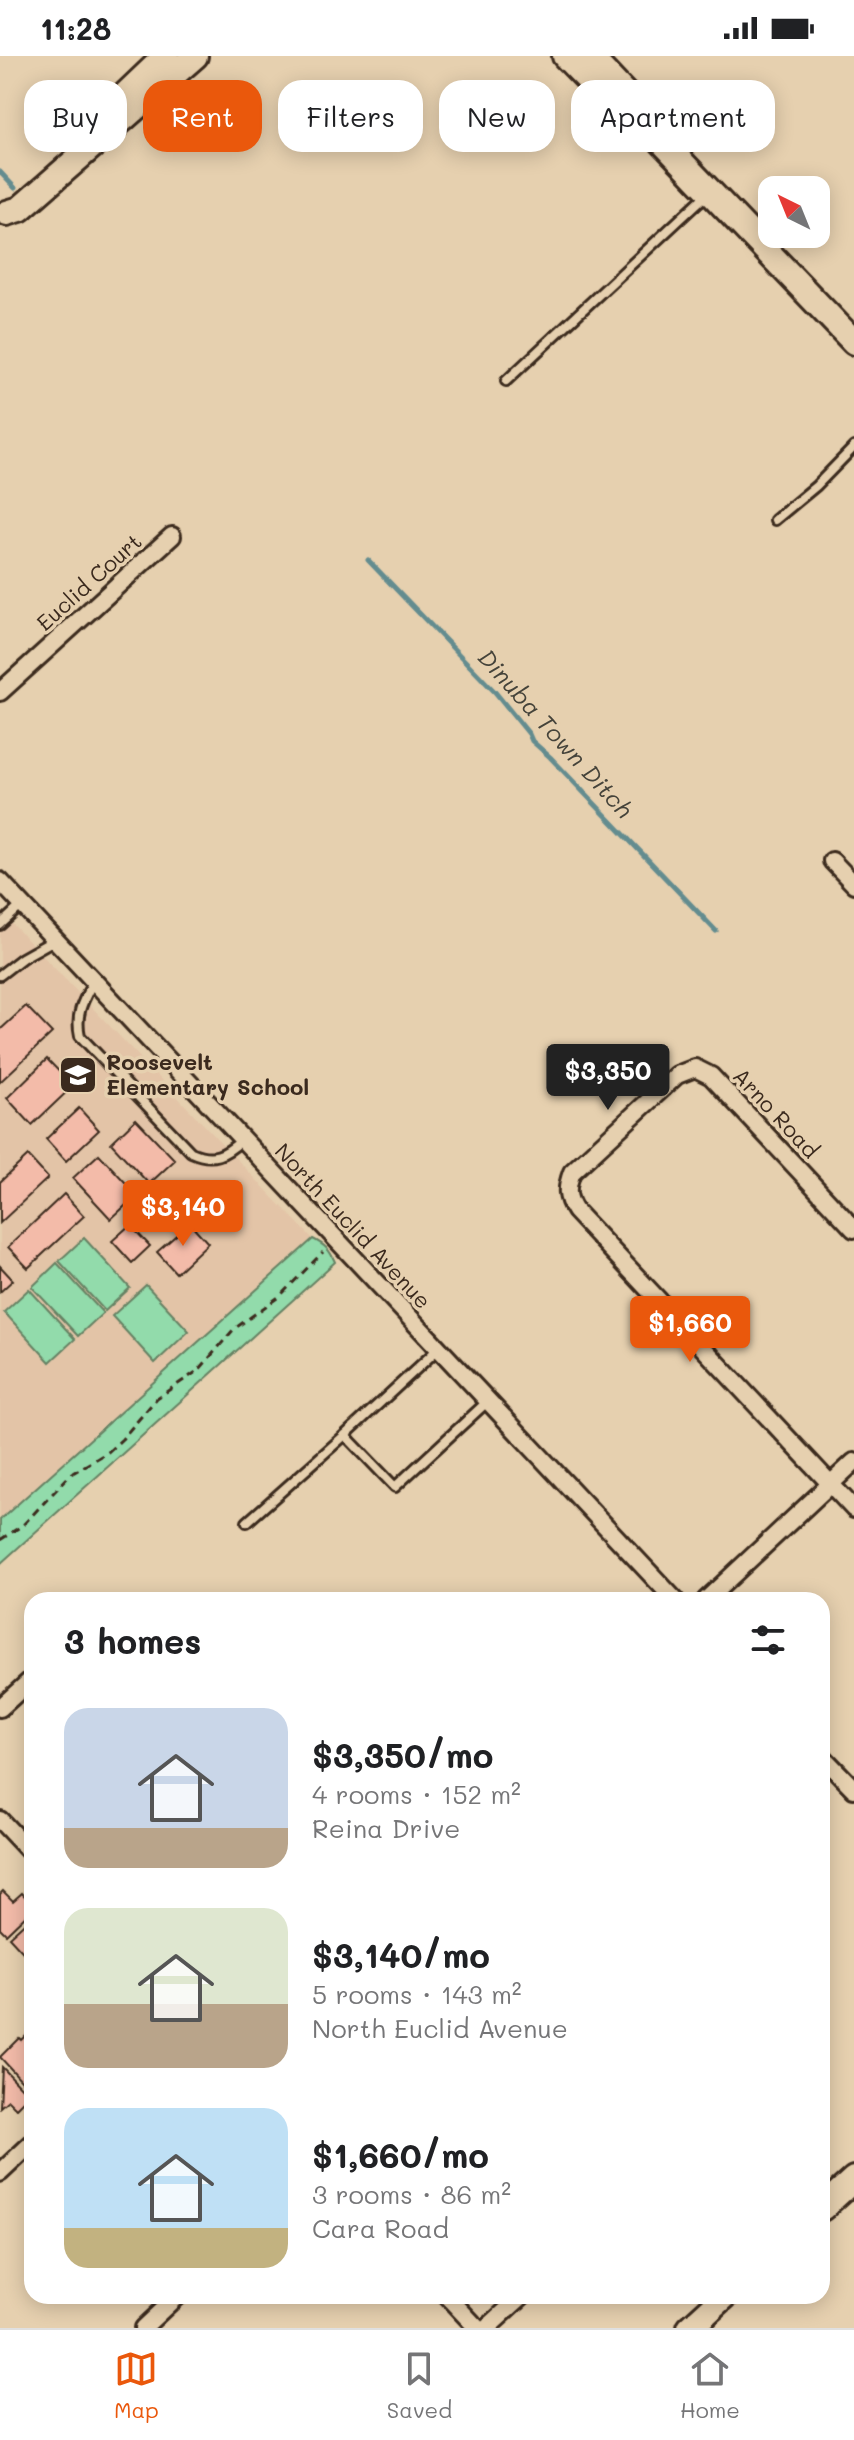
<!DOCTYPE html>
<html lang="en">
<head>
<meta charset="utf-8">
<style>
	body { margin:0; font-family:Mali,sans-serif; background:#f6f6f6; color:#202124; height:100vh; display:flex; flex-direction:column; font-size:30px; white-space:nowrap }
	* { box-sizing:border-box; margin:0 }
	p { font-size:26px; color:#757577 }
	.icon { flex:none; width:44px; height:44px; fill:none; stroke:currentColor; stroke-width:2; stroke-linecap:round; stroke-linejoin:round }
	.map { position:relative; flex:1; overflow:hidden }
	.sheet { position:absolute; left:24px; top:1536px; width:806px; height:712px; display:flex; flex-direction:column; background:#fff; border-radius:24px; box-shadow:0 4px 20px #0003 }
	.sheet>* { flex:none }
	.guide { position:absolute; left:24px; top:24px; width:806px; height:72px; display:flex; gap:16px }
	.needle { width:52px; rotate:317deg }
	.buttons { position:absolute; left:758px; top:120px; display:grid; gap:16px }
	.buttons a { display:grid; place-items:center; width:72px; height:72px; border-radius:16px; background:#fff; box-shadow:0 4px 20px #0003; font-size:40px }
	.price { position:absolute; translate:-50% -68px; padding:0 18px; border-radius:8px; background:#ea580c; color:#fff; font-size:26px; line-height:52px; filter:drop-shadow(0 2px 4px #0008) }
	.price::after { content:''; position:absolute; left:50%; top:48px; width:24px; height:18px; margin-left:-12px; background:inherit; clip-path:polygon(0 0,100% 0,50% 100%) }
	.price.selected { background:#222; color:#fff }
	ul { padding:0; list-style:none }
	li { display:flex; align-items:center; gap:24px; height:200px; padding:0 40px }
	li span { display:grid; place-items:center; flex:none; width:224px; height:160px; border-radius:24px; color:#555 }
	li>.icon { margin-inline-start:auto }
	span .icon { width:96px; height:96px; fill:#fffc; stroke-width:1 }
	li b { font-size:34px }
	h2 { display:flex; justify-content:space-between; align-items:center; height:96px; padding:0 40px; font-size:34px }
	.chip { padding:0 28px; border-radius:24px; background:#fff; box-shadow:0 4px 20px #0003; font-size:28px; line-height:72px }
	.chip.selected { background:#ea580c; color:#fff }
	.status { display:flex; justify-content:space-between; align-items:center; height:56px; padding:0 40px; background:#fff; direction:ltr }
	.status svg { height:22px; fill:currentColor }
	.tabs { display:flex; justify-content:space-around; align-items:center; height:112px; border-top:2px solid #e0e0e0; background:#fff; font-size:22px; color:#757577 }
	.tabs a { display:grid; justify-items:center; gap:4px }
	.tabs .selected { color:#ea580c }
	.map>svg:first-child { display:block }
</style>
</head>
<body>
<div class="status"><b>11:28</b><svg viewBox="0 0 49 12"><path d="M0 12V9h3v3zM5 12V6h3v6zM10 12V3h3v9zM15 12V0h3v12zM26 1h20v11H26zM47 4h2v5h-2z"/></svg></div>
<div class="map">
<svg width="854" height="2272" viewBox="0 0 854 2272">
	<rect width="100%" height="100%" fill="#e6d0af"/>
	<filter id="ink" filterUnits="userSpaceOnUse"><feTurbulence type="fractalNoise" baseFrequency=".0125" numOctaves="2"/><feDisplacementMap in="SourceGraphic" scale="16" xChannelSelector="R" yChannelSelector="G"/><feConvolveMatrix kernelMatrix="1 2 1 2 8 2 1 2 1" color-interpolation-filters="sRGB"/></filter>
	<g filter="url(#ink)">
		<polygon fill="#e3c4a7" points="0,855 313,1183 0,1464"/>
		<g fill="#92dbab" stroke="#668264" stroke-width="2">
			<polygon points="84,1182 130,1232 105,1255 59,1205"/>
			<path d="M313 1183C325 1189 330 1194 335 1206L0 1508V1464Z"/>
			<polygon points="57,1207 103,1257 78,1280 32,1231"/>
			<polygon points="146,1229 189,1275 155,1307 112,1260"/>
			<polygon points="29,1233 75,1283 50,1306 4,1256"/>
		</g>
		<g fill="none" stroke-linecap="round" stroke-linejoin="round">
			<g stroke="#648c8f" stroke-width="5">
				<polyline points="0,116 15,132"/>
				<polyline points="368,504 495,636 529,678 532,685 550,701 716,875"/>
			</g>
		</g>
		<g fill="#f3bba9" stroke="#3b2a1e" stroke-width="2">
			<polygon points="26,950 52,977 0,1026 0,974"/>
			<polygon points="47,1003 73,1030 32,1069 7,1042"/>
			<polygon points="79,1052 99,1074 66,1105 46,1083"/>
			<polygon points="136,1063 175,1104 149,1128 111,1087"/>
			<polygon points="99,1098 137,1139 111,1163 73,1122"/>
			<polygon points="28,1100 48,1122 0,1167 0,1126"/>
			<polygon points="64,1138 84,1160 28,1212 8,1191"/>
			<polygon points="190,1167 208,1187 176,1217 157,1196"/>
			<polygon points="130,1169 150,1190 132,1207 112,1185"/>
			<polygon points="0,1210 13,1224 0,1236"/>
			<polygon points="3,1835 13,1845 22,1837 32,1848 32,1853 6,1878 0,1872 0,1838"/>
			<polygon points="32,1860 32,1906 9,1881"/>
			<polygon points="28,1977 32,1982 32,2036 0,2001 19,1982 21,1984"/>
			<polygon points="2,2011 29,2039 16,2052 8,2044 0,2051"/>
		</g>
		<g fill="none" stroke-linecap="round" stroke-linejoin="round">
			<defs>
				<g id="lane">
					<polyline points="506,325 707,138"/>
					<polyline points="775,464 816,430 854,391"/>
					<polyline points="0,869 22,849"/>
					<polyline points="0,919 22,902 54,884"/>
					<path d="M93 926C83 945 75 958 80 980L191 1096C213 1106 225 1099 242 1084"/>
					<polyline points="438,1293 345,1379 395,1431 488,1345"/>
					<polyline points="247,1466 345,1379"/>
				</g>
				<g id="street">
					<polyline points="0,636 172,480"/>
					<polyline points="832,805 854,828"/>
					<polyline points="0,825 675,1544"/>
					<path d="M854 1173 711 1020 695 1012 677 1019 572 1116C566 1132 566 1141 575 1155L854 1453"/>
					<polyline points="706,1544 854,1406"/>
					<polyline points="0,1652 32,1623"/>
					<polyline points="822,1700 854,1733"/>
					<polyline points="0,1764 32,1798"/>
					<polyline points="0,2117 32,2087"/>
					<polyline points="447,2240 477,2272"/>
					<polyline points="143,2272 177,2240"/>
					<polyline points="487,2272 522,2240"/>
				</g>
				<g id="secondary">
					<polyline points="565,0 605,41"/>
					<polyline points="589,0 644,58 648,71 854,286"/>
					<polyline points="104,59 166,0"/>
					<polyline points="7,157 20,153 195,0"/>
					<polyline points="822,2152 854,2123"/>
					<polyline points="690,2272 725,2240"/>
				</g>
			</defs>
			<use href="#lane" stroke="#3b2a1e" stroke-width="14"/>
			<use href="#street" stroke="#3b2a1e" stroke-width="22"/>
			<use href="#secondary" stroke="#3b2a1e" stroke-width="30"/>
			<polyline stroke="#3b2a1e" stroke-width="3" stroke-dasharray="8 6" stroke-linecap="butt" points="0,1484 23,1469 71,1418 108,1396 122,1383 157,1342 199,1314 234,1273 280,1240 323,1196"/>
			<use href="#lane" stroke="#e6d0af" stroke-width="8"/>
			<use href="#street" stroke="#e6d0af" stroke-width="16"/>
			<use href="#secondary" stroke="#e6d0af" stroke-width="24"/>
		</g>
	</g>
	<defs>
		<symbol id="school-square" viewBox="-11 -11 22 22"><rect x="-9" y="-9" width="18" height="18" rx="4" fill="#3b2a1e" stroke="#e6d0af"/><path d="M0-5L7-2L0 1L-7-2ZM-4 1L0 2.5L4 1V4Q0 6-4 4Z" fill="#fff"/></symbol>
	</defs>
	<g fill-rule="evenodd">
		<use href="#school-square" x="56" y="997" width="44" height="44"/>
	</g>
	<g text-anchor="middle" stroke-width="7" stroke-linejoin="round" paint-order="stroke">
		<g font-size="22" fill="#3b2a1e" stroke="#e6d0af">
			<text transform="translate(89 526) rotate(-42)" y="8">Euclid Court</text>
			<text transform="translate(776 1057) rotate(47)" y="8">Arno Road</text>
			<text transform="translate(353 1170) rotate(47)" y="8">North Euclid Avenue</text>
		</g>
		<g font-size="22" font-weight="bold" fill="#3b2a1e" stroke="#e6d0af" text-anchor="start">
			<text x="106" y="1014">Roosevelt<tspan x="106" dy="25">Elementary School</tspan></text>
		</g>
		<g font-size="24" font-style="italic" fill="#45433a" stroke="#e6d0af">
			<text transform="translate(555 678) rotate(48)" y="8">Dinuba Town Ditch</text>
		</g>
	</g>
</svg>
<div class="buttons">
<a><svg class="needle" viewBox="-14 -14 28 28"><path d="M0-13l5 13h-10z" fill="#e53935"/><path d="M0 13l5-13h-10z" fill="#757577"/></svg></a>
</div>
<b class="price selected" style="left:608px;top:1056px">$3,350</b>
<b class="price" style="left:183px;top:1192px">$3,140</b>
<b class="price" style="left:690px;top:1308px">$1,660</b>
<div class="guide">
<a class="chip">Buy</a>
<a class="chip selected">Rent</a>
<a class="chip">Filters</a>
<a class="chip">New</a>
<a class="chip">Apartment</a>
</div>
<section class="sheet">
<h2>3 homes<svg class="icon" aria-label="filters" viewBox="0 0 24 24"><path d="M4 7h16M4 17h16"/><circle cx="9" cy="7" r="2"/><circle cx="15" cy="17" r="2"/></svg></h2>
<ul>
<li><span style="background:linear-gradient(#c9d6e8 75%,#b9a48a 0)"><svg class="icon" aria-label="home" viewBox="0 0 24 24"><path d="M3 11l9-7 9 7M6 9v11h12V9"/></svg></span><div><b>$3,350/mo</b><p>4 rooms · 152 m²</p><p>Reina Drive</p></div></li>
<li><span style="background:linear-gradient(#dfe7d0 60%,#b9a48a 0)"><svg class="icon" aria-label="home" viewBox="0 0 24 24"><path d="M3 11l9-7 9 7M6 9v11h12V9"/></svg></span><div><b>$3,140/mo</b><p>5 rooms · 143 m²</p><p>North Euclid Avenue</p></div></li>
<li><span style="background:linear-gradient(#bfe0f5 75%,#c2b280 0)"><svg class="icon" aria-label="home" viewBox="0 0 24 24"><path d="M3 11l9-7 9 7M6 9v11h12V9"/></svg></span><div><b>$1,660/mo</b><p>3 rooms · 86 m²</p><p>Cara Road</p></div></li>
</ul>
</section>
</div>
<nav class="tabs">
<a class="selected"><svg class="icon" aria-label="map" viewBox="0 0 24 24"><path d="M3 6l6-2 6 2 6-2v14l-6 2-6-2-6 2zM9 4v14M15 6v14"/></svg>Map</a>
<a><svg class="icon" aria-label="saved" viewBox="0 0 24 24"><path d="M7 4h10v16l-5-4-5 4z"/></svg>Saved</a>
<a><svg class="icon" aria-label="home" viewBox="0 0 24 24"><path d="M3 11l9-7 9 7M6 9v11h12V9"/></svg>Home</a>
</nav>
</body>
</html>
